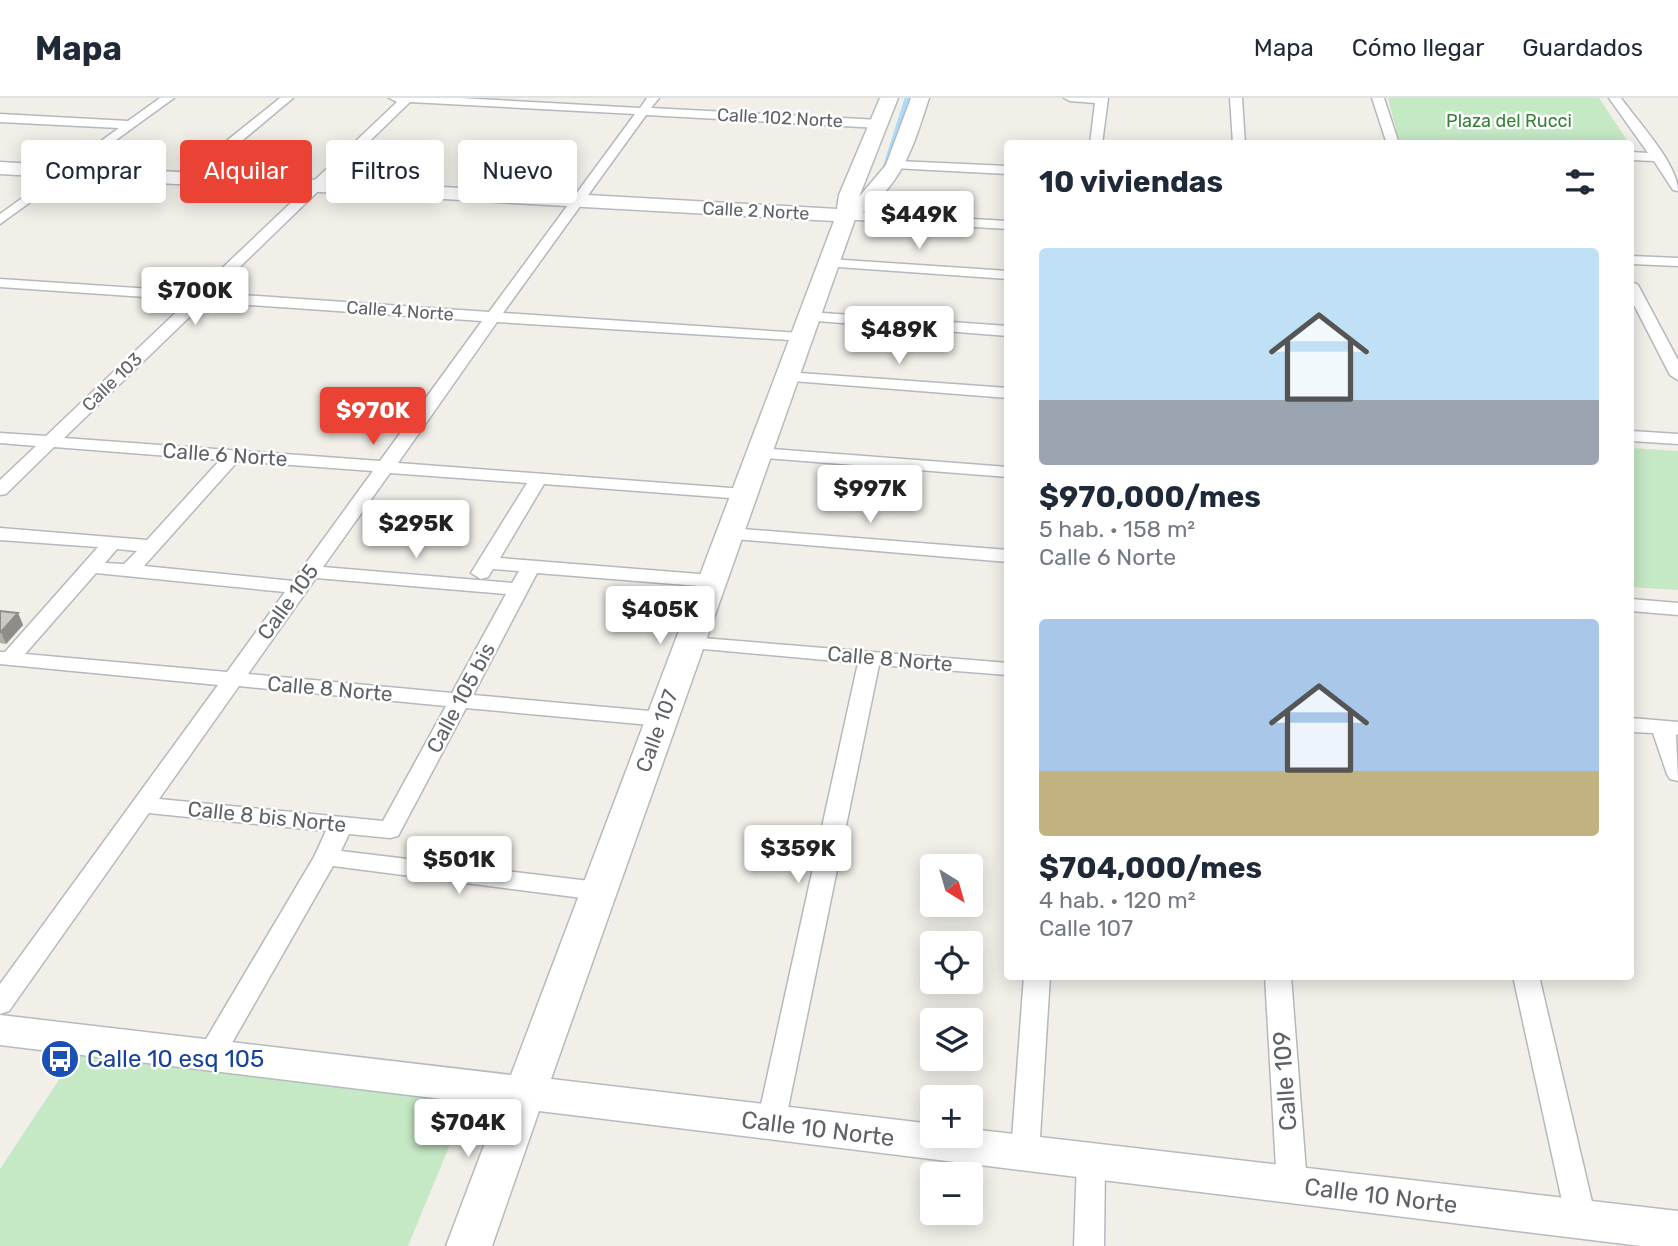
<!DOCTYPE html>
<html lang="es">
<head>
<meta charset="utf-8">
<style>
	body { margin:0; font-family:Rubik,sans-serif; background:#f6f6f7; color:#1f2937; height:100vh; display:flex; flex-direction:column; font-size:26px; white-space:nowrap }
	* { box-sizing:border-box; margin:0 }
	p { font-size:23px; color:#747a83 }
	.icon { flex:none; width:38px; height:38px; fill:none; stroke:currentColor; stroke-width:2; stroke-linecap:round; stroke-linejoin:round }
	.map { position:relative; flex:1; overflow:hidden }
	.drawer { position:absolute; left:1004px; top:42px; width:630px; height:840px; display:flex; flex-direction:column; background:#fff; border-radius:7px; box-shadow:0 4px 18px #0003 }
	.drawer>* { flex:none }
	.top-card { position:absolute; left:21px; top:42px; width:665px; height:63px; display:flex; gap:14px }
	.needle { width:46px; rotate:143deg }
	.controls { position:absolute; left:920px; top:756px; display:grid; gap:14px }
	.controls a { display:grid; place-items:center; width:63px; height:63px; border-radius:7px; background:#fff; box-shadow:0 4px 18px #0003; font-size:35px }
	.price { position:absolute; translate:-50% -60px; padding:0 16px; border-radius:7px; background:#fff; color:#222; font-size:23px; line-height:46px; filter:drop-shadow(0 2px 4px #0008) }
	.price::after { content:''; position:absolute; left:50%; top:42px; width:21px; height:16px; margin-left:-10px; background:inherit; clip-path:polygon(0 0,100% 0,50% 100%) }
	.price.active { background:#ea4335; color:#fff }
	ul { padding:0; list-style:none }
	li { display:grid; align-content:center; gap:14px; height:371px; padding:0 35px }
	li span { display:grid; place-items:center; height:217px; border-radius:7px; color:#555 }
	li>.icon { margin-inline-start:auto }
	span .icon { width:126px; height:126px; fill:#fffc; stroke-width:1 }
	li b { font-size:30px }
	h2 { display:flex; justify-content:space-between; align-items:center; height:84px; padding:0 35px; font-size:30px }
	.chip { padding:0 24px; border-radius:7px; background:#fff; box-shadow:0 4px 18px #0003; font-size:24px; line-height:63px }
	.chip.active { background:#ea4335; color:#fff }
	header { display:flex; align-items:center; gap:42px; box-sizing:border-box; height:98px; padding:0 35px; background:#fff; border-bottom:2px solid #e0e1e3 }
	header strong { font-size:33px }
	nav { display:flex; gap:38px; margin-inline-start:auto; font-size:24px }
	.map>svg:first-child { display:block }
</style>
</head>
<body>
<header>
<strong>Mapa</strong>
<nav><a>Mapa</a><a>Cómo llegar</a><a>Guardados</a></nav>
</header>
<div class="map">
<svg width="1678" height="1148" viewBox="0 0 1678 1148">
	<rect width="100%" height="100%" fill="#f1efe8"/>
	<g fill="#c5e8c5">
		<polygon points="1388,0 1599,0 1629,45 1399,43"/>
		<polygon points="1631,350 1678,353 1678,492 1631,489"/>
		<polygon points="78,953 468,1003 408,1148 0,1148 0,1071"/>
	</g>
	<g fill="none" stroke-linecap="round" stroke-linejoin="round">
		<polyline stroke="#aadaff" stroke-width="4.5" points="885,69 907,0"/>
		<defs>
			<g id="street">
				<polygon points="160,0 174,0 0,126 0,116 119,30 0,24 0,16 128,23"/>
				<polygon points="280,0 293,0 193,84 183,84 183,78"/>
				<path d="M389 0H460L640 10 647 0H659L651 10 879 22 885 26 879 30 646 17 503 215 800 235 805 237 808 240 805 243 497 224 398 365 744 391 753 396 744 401 544 386 500 460 712 477 722 483 712 489 537 475 473 597 661 614 669 616 672 621 669 626 661 628 466 610 398 738 390 740 349 736 341 753 598 784 607 787 610 793 607 799 598 802 333 768 220 966 210 969 200 966 196 958 314 759 326 733 149 715 9 913 0 916V886L218 587 0 566V554H5L98 449 0 442V430L147 442 220 362 54 349 6 396 0 397V382L36 348 0 345V335L46 338 189 202 0 189V181L197 194 397 4ZM410 4 635 16 489 214 213 195ZM205 204 482 223 380 363 64 340ZM238 363 373 373 293 483 144 468ZM390 375 527 385 471 475 481 481 488 479 493 471 519 473 512 485 323 469ZM117 451 137 453 124 466 105 465ZM96 475 285 494 227 574 25 556ZM316 480 506 496 452 595 248 576ZM239 588 446 608 383 723 159 701Z"/>
				<polygon points="1064,0 1108,0 1102,46 1090,46 1095,5 1070,3"/>
				<polygon points="1230,0 1242,0 1245,46 1233,46"/>
				<polygon points="1372,0 1384,0 1399,46 1387,46"/>
				<path d="M1609 0H1621C1638 24 1678 66 1678 93L1673 92 1654 63 1631 62V54L1648 55Z"/>
				<polygon points="897,63 1008,68 1008,76 893,70 893,64"/>
				<polygon points="846,114 1008,123 1008,131 841,121 841,115"/>
				<polygon points="1631,158 1678,160 1678,168 1631,166"/>
				<polygon points="829,161 1008,173 1008,181 824,168 824,162"/>
				<polygon points="1631,183 1638,187 1678,262 1678,282 1670,277 1631,201"/>
				<polygon points="809,214 1008,228 1008,238 804,222 801,219 804,216"/>
				<polygon points="786,274 1008,290 1008,300 780,282 778,279 780,276"/>
				<polygon points="1631,333 1678,336 1678,346 1631,343"/>
				<polygon points="759,350 1008,369 1008,379 753,359 750,355 753,351"/>
				<polygon points="729,430 1008,452 1008,464 722,440 720,436"/>
				<polygon points="1631,501 1678,505 1678,517 1631,513"/>
				<polygon points="689,539 1008,565 1008,577 879,567 785,1025 781,1033 771,1037 761,1033 757,1025 858,565 682,549 679,545 682,541"/>
				<polygon points="1631,620 1678,624 1678,636 1676,637 1678,683 1670,681 1667,676 1653,635 1631,634"/>
				<polygon points="1024,878 1050,878 1039,1055 1035,1063 1025,1067 1015,1063 1011,1055"/>
				<polygon points="1265,878 1291,878 1307,1087 1302,1096 1292,1099 1282,1096 1277,1087"/>
				<polygon points="1513,878 1539,878 1596,1121 1592,1130 1581,1134 1570,1130 1566,1121"/>
				<polygon points="1091,1051 1101,1054 1105,1063 1104,1148 1074,1148 1077,1063 1081,1054"/>
			</g>
			<path id="secondary" d="M880 0H898L859 99 886 67 911 0H929C912 53 902 87 855 121L551 981 933 1026V1038H971V1031L1678 1113V1148H1641L539 1013 492 1148H446L499 1008 0 947V917L511 977 834 123 0 76V64L837 111 839 97Z"/>
		</defs>
		<use href="#street" stroke="#b5b8bc" stroke-width="3"/>
		<use href="#secondary" stroke="#b6babf" stroke-width="3"/>
		<use href="#street" fill="#fff" fill-rule="evenodd"/>
		<use href="#secondary" fill="#fff" fill-rule="evenodd"/>
	</g>
	<polygon fill="#afaea9" points="0,513 18,515 23,527 6,546 0,545"/>
	<polygon fill="#8f8d8a" points="18,515 23,527 6,546 1,534"/>
	<polygon fill="#cccac5" stroke="#8f8d8a" stroke-width="2" points="0,513 18,515 1,534 0,534"/>
	<defs>
		<symbol id="bus-disc" viewBox="-11 -11 22 22"><circle r="9.5" fill="#1a4fb4" stroke="#fff"/><path d="M-5-6H5V4H4V6H2V4H-2V6H-4V4H-5ZM-3.5-4V0h7V-4ZM-3.5 1.2v1.5H-2V1.2ZM2 1.2v1.5H3.5V1.2Z" fill="#fff"/></symbol>
	</defs>
	<g fill-rule="evenodd">
		<use href="#bus-disc" x="38" y="939" width="44" height="44"/>
	</g>
	<g text-anchor="middle" stroke-width="5" stroke-linejoin="round" paint-order="stroke">
		<g font-size="18" fill="#5f6368" stroke="#fff">
			<text transform="translate(780 20) rotate(3)" y="6">Calle 102 Norte</text>
			<text transform="translate(756 113) rotate(3)" y="6">Calle 2 Norte</text>
			<text transform="translate(400 213) rotate(4)" y="6">Calle 4 Norte</text>
			<text transform="translate(112 284) rotate(-44)" y="6">Calle 103</text>
		</g>
		<g font-size="18" fill="#348238" stroke="#fff">
			<text x="1509" y="29">Plaza del Rucci</text>
		</g>
		<g font-size="21" fill="#5f6368" stroke="#fff">
			<text transform="translate(225 357) rotate(4)" y="7">Calle 6 Norte</text>
			<text transform="translate(288 504) rotate(-54)" y="7">Calle 105</text>
			<text transform="translate(890 561) rotate(5)" y="7">Calle 8 Norte</text>
			<text transform="translate(330 591) rotate(5)" y="7">Calle 8 Norte</text>
			<text transform="translate(461 600) rotate(-62)" y="7">Calle 105 bis</text>
			<text transform="translate(657 633) rotate(-70)" y="7">Calle 107</text>
			<text transform="translate(267 719) rotate(6)" y="7">Calle 8 bis Norte</text>
		</g>
		<g font-size="24" fill="#164399" stroke="#fff" text-anchor="start">
			<text x="87" y="969">Calle 10 esq 105</text>
		</g>
		<g font-size="24" fill="#5f6368" stroke="#fff">
			<text transform="translate(1285 983) rotate(-94)" y="8">Calle 109</text>
			<text transform="translate(818 1031) rotate(7)" y="8">Calle 10 Norte</text>
			<text transform="translate(1381 1098) rotate(7)" y="8">Calle 10 Norte</text>
		</g>
	</g>
</svg>
<div class="controls">
<a><svg class="needle" viewBox="-14 -14 28 28"><path d="M0-13l5 13h-10z" fill="#e53935"/><path d="M0 13l5-13h-10z" fill="#747a83"/></svg></a>
<a><svg class="icon" aria-label="locate" viewBox="0 0 24 24"><circle cx="12" cy="12" r="6"/><path d="M12 2v4M12 18v4M2 12h4M18 12h4"/></svg></a>
<a><svg class="icon" aria-label="layers" viewBox="0 0 24 24"><path d="M12 4l9 5-9 5-9-5zM3 14l9 5 9-5"/></svg></a>
<a>+</a>
<a>−</a>
</div>
<b class="price" style="left:919px;top:153px">$449K</b>
<b class="price" style="left:195px;top:229px">$700K</b>
<b class="price" style="left:899px;top:268px">$489K</b>
<b class="price active" style="left:373px;top:349px">$970K</b>
<b class="price" style="left:870px;top:427px">$997K</b>
<b class="price" style="left:416px;top:462px">$295K</b>
<b class="price" style="left:660px;top:548px">$405K</b>
<b class="price" style="left:798px;top:787px">$359K</b>
<b class="price" style="left:459px;top:798px">$501K</b>
<b class="price" style="left:468px;top:1061px">$704K</b>
<div class="top-card">
<a class="chip">Comprar</a>
<a class="chip active">Alquilar</a>
<a class="chip">Filtros</a>
<a class="chip">Nuevo</a>
</div>
<section class="drawer">
<h2>10 viviendas<svg class="icon" aria-label="filters" viewBox="0 0 24 24"><path d="M4 7h16M4 17h16"/><circle cx="9" cy="7" r="2"/><circle cx="15" cy="17" r="2"/></svg></h2>
<ul>
<li><span style="background:linear-gradient(#bfe0f5 70%,#9aa5b1 0)"><svg class="icon" aria-label="home" viewBox="0 0 24 24"><path d="M3 11l9-7 9 7M6 9v11h12V9"/></svg></span><div><b>$970,000/mes</b><p>5 hab. · 158 m²</p><p>Calle 6 Norte</p></div></li>
<li><span style="background:linear-gradient(#a9c7e8 70%,#c2b280 0)"><svg class="icon" aria-label="home" viewBox="0 0 24 24"><path d="M3 11l9-7 9 7M6 9v11h12V9"/></svg></span><div><b>$704,000/mes</b><p>4 hab. · 120 m²</p><p>Calle 107</p></div></li>
</ul>
</section>
</div>
</body>
</html>
